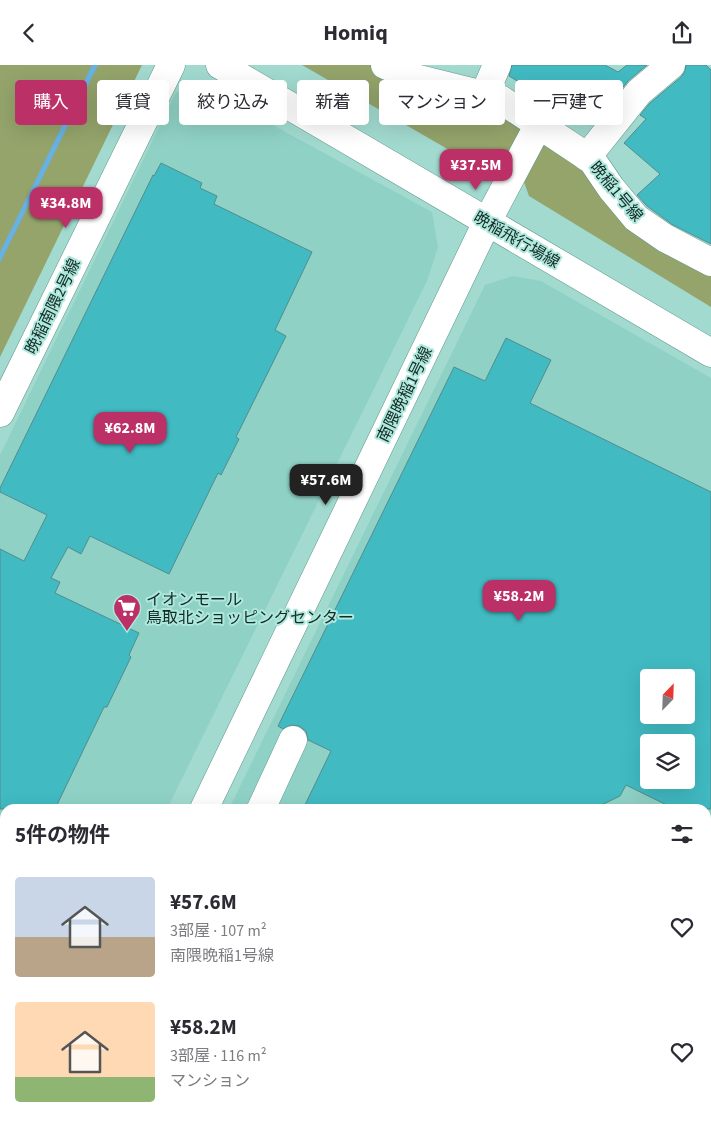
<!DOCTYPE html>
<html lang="ja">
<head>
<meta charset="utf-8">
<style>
	body { margin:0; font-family:"Source Sans 3","Noto Sans JP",sans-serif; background:#f7f7f7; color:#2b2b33; height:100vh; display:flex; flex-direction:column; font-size:19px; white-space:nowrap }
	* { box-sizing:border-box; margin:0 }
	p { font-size:16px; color:#7c7c81 }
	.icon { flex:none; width:28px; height:28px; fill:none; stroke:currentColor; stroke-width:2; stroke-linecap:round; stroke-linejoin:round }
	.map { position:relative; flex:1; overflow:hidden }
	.details { position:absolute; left:0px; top:739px; width:711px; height:321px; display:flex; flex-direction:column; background:#fff; border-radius:15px 15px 0 0; box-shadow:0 5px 20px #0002 }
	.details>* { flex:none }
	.banner { position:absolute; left:15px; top:15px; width:681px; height:45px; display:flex; gap:10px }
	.needle { width:32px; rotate:23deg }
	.buttons { position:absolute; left:640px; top:604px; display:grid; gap:10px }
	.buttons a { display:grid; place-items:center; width:55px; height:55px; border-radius:5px; background:#fff; box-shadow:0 5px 20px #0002; font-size:25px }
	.price { position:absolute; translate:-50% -42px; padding:0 11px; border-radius:10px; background:#bb3067; color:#fff; font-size:16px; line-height:32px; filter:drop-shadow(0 1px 2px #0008) }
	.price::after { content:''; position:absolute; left:50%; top:30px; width:15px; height:11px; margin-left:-8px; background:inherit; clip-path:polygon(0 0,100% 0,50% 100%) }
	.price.selected { background:#222; color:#fff }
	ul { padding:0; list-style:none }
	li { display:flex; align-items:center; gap:15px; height:125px; padding:0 15px }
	li span { display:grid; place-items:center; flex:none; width:140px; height:100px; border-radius:5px; color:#555 }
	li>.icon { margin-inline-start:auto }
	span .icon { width:60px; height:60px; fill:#fffc; stroke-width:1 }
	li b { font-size:21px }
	h2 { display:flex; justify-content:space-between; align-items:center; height:60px; padding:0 15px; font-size:21px }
	.tag { padding:0 18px; border-radius:5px; background:#fff; box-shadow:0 5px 20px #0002; font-size:18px; line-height:45px }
	.tag.selected { background:#bb3067; color:#fff }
	header { display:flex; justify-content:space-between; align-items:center; height:65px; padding:0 15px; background:#fff; font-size:22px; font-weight:700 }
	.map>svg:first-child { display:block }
</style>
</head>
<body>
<header><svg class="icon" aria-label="back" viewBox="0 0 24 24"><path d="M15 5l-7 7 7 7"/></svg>Homiq<svg class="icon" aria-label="share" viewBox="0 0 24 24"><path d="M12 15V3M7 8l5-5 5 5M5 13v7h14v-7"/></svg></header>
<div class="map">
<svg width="711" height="1059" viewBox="0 0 711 1059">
	<rect width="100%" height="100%" fill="#a2dacf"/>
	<g fill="#8fd2c5" fill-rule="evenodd">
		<polygon points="208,21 227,35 432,147 438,182 427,216 167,744 5,744 5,1055 13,1055 11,1059 0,1059 0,390 176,27"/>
		<path d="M513 211 541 216 711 313V1048L706 1059H75L77 1055H706V744H229L485 220ZM649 612H686V650H649ZM649 678H686V715H649Z"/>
	</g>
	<g fill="#94a46b">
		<polygon points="0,0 142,0 0,292"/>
		<polygon points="302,0 373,0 496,40 527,60 501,105 489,108"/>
		<polygon points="543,76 551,78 711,204 711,242 529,131 523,114"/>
	</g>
	<polygon fill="#68b1e5" points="92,0 98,0 0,198 0,187"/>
	<g fill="#41bac2" stroke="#538c90" fill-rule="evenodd">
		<polygon points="512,0 605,0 618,7 627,0 647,0 629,15 614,33 610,30 591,60 509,11"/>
		<polygon points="686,0 706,0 711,5 711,179 673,160 647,141 637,130 660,109 624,78 646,54 640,50 650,38 681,12 685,6"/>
		<polygon points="161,98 202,118 200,123 217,131 214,139 312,187 275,265 286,271 236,372 239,374 221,410 218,408 169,509 90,471 81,489 68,482 51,513 60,517 55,528 139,568 129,590 131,592 107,642 104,642 55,744 0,744 0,484 24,496 47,450 0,427 0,423 153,110 154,111"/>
		<path d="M506 273 551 295 530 338 711 427V744H675L626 720 620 731 593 744H303L331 686 308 675 306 666 299 661 291 660 283 664 278 661 454 302 485 316ZM649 612H686V650H649ZM649 678H686V715H649Z"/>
	</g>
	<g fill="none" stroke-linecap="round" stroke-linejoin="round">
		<defs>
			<g id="minor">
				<polyline points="220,0 711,288"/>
				<polyline points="385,0 415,13 500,34 592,95 611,123 636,153 665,173 711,197"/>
				<polyline points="484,30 497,0"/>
				<polyline points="587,92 639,27 671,0"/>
				<polyline points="0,348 171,0"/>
				<polyline points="204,744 487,157 539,59"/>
				<polyline points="261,744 293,675"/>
				<polyline points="706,797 711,799"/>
				<polyline points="706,848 711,839"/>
				<polyline points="706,889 711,891"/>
				<polyline points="524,1055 533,1059"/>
				<polyline points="46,1059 48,1055"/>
				<polyline points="393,1059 395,1055"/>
				<polyline points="603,1059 604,1055"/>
			</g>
		</defs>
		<use href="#minor" stroke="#60978d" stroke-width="29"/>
		<polyline stroke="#6a958c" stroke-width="3" stroke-dasharray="1 4" stroke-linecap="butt" points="445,1055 453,1059"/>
		<use href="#minor" stroke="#fff" stroke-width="28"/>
	</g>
	<defs>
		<symbol id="supermarket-pin" viewBox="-11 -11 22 30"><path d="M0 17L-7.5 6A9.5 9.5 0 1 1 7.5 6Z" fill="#bb3067" stroke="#afe8dc"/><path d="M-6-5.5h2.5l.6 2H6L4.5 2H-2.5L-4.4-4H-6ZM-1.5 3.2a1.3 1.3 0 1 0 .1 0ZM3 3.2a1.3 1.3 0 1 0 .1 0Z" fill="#fff"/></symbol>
	</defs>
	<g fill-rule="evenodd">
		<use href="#supermarket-pin" x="111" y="527" width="32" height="43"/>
	</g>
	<g text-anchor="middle" stroke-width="4" stroke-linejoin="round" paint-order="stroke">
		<g font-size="16" fill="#132a26" stroke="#afe8dc">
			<text transform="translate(617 126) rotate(50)" y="6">晩稲1号線</text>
			<text transform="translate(517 174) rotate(30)" y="6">晩稲飛行場線</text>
			<text transform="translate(52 241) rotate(-64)" y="6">晩稲南隈2号線</text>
			<text transform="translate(404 329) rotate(-64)" y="6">南隈晩稲1号線</text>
		</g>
		<g font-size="16" fill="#132a26" stroke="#afe8dc" text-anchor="start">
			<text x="146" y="540">イオンモール<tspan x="146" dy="18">鳥取北ショッピングセンター</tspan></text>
		</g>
	</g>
</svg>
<div class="buttons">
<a><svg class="needle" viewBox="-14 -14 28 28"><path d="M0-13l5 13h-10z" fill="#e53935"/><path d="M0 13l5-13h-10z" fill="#7c7c81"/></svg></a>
<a><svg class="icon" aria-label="layers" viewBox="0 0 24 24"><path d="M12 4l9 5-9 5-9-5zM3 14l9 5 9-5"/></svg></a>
</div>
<b class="price" style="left:476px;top:126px">¥37.5M</b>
<b class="price" style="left:66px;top:164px">¥34.8M</b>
<b class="price" style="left:130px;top:389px">¥62.8M</b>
<b class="price selected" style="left:326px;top:441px">¥57.6M</b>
<b class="price" style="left:519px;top:557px">¥58.2M</b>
<div class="banner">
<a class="tag selected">購入</a>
<a class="tag">賃貸</a>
<a class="tag">絞り込み</a>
<a class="tag">新着</a>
<a class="tag">マンション</a>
<a class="tag">一戸建て</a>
</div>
<section class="details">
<h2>5件の物件<svg class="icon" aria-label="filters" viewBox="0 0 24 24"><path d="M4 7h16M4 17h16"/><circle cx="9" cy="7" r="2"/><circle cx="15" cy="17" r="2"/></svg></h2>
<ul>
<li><span style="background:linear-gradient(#c9d6e8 60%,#b9a48a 0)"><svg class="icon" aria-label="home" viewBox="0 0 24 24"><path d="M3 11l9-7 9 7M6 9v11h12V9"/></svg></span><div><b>¥57.6M</b><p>3部屋 · 107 m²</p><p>南隈晩稲1号線</p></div><svg class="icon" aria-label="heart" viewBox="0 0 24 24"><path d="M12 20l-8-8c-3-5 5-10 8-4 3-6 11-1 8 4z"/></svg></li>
<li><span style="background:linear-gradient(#ffd9b3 75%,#8fb573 0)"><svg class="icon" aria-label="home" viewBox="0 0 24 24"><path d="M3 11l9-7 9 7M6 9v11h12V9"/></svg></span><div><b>¥58.2M</b><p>3部屋 · 116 m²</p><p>マンション</p></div><svg class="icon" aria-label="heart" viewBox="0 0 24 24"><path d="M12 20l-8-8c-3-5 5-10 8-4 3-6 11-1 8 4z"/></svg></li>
</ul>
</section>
</div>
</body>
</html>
